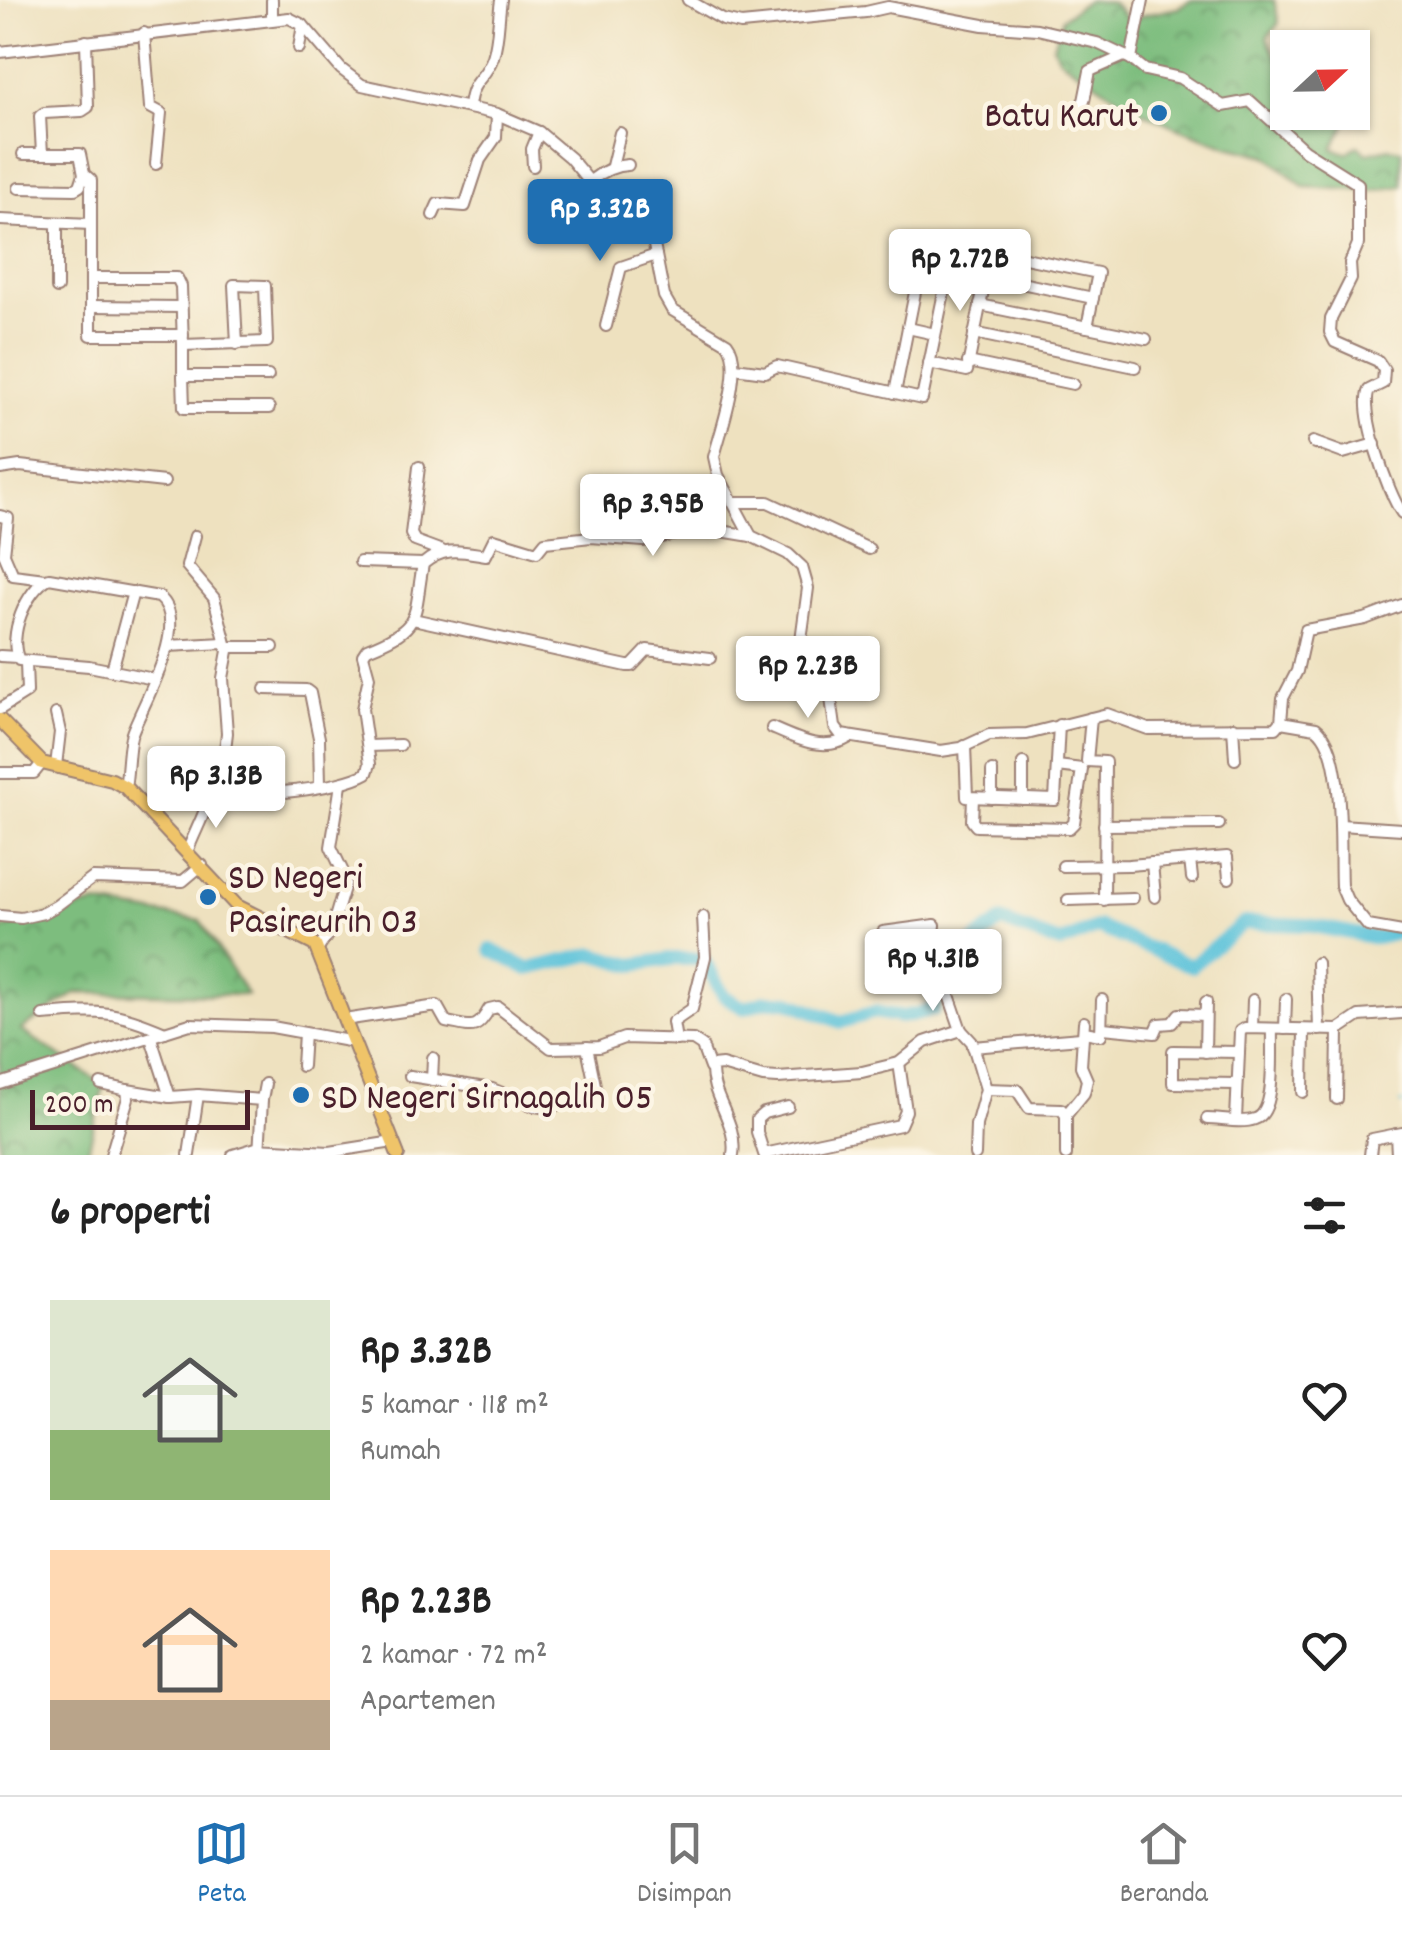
<!DOCTYPE html>
<html lang="id">
<head>
<meta charset="utf-8">
<style>
	body { margin:0; font-family:Dekko,sans-serif; background:#f6f6f6; color:#222; height:100vh; display:flex; flex-direction:column; font-size:38px; white-space:nowrap }
	* { box-sizing:border-box; margin:0 }
	p { font-size:32px; color:#767676 }
	.icon { flex:none; width:55px; height:55px; fill:none; stroke:currentColor; stroke-width:2; stroke-linecap:round; stroke-linejoin:round }
	.map { position:relative; height:1155px; overflow:hidden }
	.side { display:flex; flex-direction:column; background:#fff; flex:1 }
	.side>* { flex:none }
	.needle { width:65px; rotate:68deg }
	.controls { position:absolute; left:1270px; top:30px; display:grid; gap:20px }
	.controls a { display:grid; place-items:center; width:100px; height:100px; border-radius:0px; background:#fff; box-shadow:0 2px 8px #0004; font-size:50px }
	.scale { position:absolute; left:30px; bottom:25px; width:220px; box-sizing:border-box; padding-left:10px; border:5px solid #4a1f2b; border-top:0; font-size:28px; line-height:35px; white-space:nowrap; color:#4a1f2b; -webkit-text-stroke:8px #fcf5e5; paint-order:stroke }
	.price { position:absolute; translate:-50% -85px; padding:0 22px; border-radius:10px; background:#fff; color:#222; font-size:32px; line-height:65px; filter:drop-shadow(0 2px 5px #0008) }
	.price::after { content:''; position:absolute; left:50%; top:60px; width:30px; height:22px; margin-left:-15px; background:inherit; clip-path:polygon(0 0,100% 0,50% 100%) }
	.price.selected { background:#1f6fb2; color:#fff }
	ul { padding:0; list-style:none }
	li { display:flex; align-items:center; gap:30px; height:250px; padding:0 50px }
	li span { display:grid; place-items:center; flex:none; width:280px; height:200px; border-radius:0px; color:#555 }
	li>.icon { margin-inline-start:auto }
	span .icon { width:120px; height:120px; fill:#fffc; stroke-width:1 }
	li b { font-size:42px }
	h2 { display:flex; justify-content:space-between; align-items:center; height:120px; padding:0 50px; font-size:42px }
	.tabs { display:flex; justify-content:space-around; align-items:center; height:140px; border-top:2px solid #e0e0e0; background:#fff; font-size:28px; color:#767676 }
	.tabs a { display:grid; justify-items:center; gap:5px }
	.tabs .selected { color:#1f6fb2 }
	.map>svg:first-child { display:block }
</style>
</head>
<body>
<div class="map">
<svg width="1402" height="1155" viewBox="0 0 1402 1155">
	<defs>
		<pattern id="forest-crowns" width="20" height="18" patternUnits="userSpaceOnUse" patternTransform="scale(2.5)"><rect width="20" height="18" fill="#7dbd7e"/><path d="M2 6a3 3 0 1 1 6 0M12 15a3 3 0 1 1 6 0" fill="none" stroke="#689967"/></pattern>
	</defs>
	<rect width="100%" height="100%" fill="#fcf5e5"/>
	<filter id="ink" filterUnits="userSpaceOnUse"><feTurbulence type="fractalNoise" baseFrequency=".01" numOctaves="2"/><feDisplacementMap in="SourceGraphic" scale="20" xChannelSelector="R" yChannelSelector="G"/><feConvolveMatrix kernelMatrix="1 2 1 2 8 2 1 2 1" color-interpolation-filters="sRGB"/></filter>
	<filter id="wash" filterUnits="userSpaceOnUse"><feTurbulence type="fractalNoise" baseFrequency=".0048" numOctaves="4" result="noise"/><feDisplacementMap in="SourceGraphic" scale="40" xChannelSelector="R" yChannelSelector="G"/><feGaussianBlur stdDeviation="2.25" result="paint"/><feColorMatrix in="noise" values="0 0 0 0 0 0 0 0 0 0 0 0 0 0 0 0 0 1.4 0 .05"/><feComposite in="paint" operator="in"/></filter>
	<g filter="url(#wash)">
		<rect width="100%" height="100%" fill="#eee1bf"/>
		<g fill="url(#forest-crowns)" stroke="#646e54" stroke-width="2.5">
			<polygon points="1087,0 1113,3 1130,22 1144,15 1178,8 1192,0 1274,0 1279,23 1267,38 1279,61 1287,66 1288,112 1351,113 1333,149 1347,153 1358,145 1367,153 1390,148 1402,150 1402,186 1373,191 1304,187 1267,156 1228,146 1171,125 1132,107 1059,58 1053,46 1062,18"/>
			<polygon points="96,904 200,920 247,995 76,993 21,1030 104,1085 87,1155 0,1155 0,929"/>
		</g>
		<g fill="none" stroke-linecap="round" stroke-linejoin="round">
			<polyline stroke="#5dc3da" stroke-width="2.5" points="1401,1104 1402,1103"/>
			<polyline stroke="#5dc3da" stroke-width="14" points="491,950 528,969 594,954 632,965 670,959 703,959 724,996 744,1008 765,1001 788,1001 841,1022 875,1012 902,1017 933,1010 939,983 948,975 948,963 1001,921 1060,943 1098,927 1191,966 1244,923 1308,925 1377,938 1393,934"/>
		</g>
	</g>
	<g filter="url(#ink)">
		<g fill="none" stroke-linecap="round" stroke-linejoin="round">
			<defs>
				<g id="minor">
					<polyline points="272,0 272,19"/>
					<path d="M688 0 723 20 741 24 866 12 888 7 983 25 1037 29 1097 43 1131 59 1145 70 1180 78 1223 106 1250 101 1304 150 1358 184V244L1350 263 1351 279 1331 319 1330 332 1335 342 1378 361 1384 370 1383 383 1369 390C1359 410 1388 494 1402 513"/>
					<polyline points="144,33 150,107 161,113 156,164"/>
					<polyline points="86,41 88,107 82,111 44,113 40,116 42,154 80,154 84,174 91,180 91,278 177,278 181,286 183,345 267,342 265,286 234,285 237,344"/>
					<polyline points="299,48 303,25"/>
					<path d="M0 52 289 18 303 25 341 69 362 85 497 114 539 132 570 158 594 187 625 203 638 215 654 245 664 296 672 310 727 343C745 365 721 429 714 457L718 475 751 536 788 554 802 567 808 588 801 640 829 684 835 727 841 735 941 751 961 748 989 735 1027 734 1107 714 1148 729 1276 728 1281 722 1283 698 1297 671 1306 630 1365 619 1402 605"/>
					<polyline points="1131,59 1143,0"/>
					<polyline points="1079,106 1084,101 1090,71 1124,56"/>
					<path d="M469 107C472 77 484 82 493 57 499 39 498 19 501 0"/>
					<polyline points="23,154 42,154"/>
					<polyline points="533,166 532,149 539,132"/>
					<polyline points="612,166 620,133"/>
					<polyline points="19,188 75,189 80,186 84,174"/>
					<path d="M569 212C575 188 604 166 628 165"/>
					<polyline points="433,215 438,204 465,206 480,160 496,137 497,114"/>
					<polyline points="0,220 91,224"/>
					<polyline points="57,223 57,288"/>
					<polyline points="91,278 91,335 183,335"/>
					<polyline points="980,305 1146,339"/>
					<polyline points="91,306 181,307"/>
					<polyline points="606,326 621,267 656,255"/>
					<polyline points="908,328 935,334"/>
					<polyline points="974,333 1135,367"/>
					<polyline points="183,345 183,376 268,376"/>
					<polyline points="968,362 1073,384"/>
					<polyline points="929,363 967,371 991,251 1098,273 1087,327"/>
					<polyline points="735,368 765,372 777,366 922,399 949,268 1093,298"/>
					<polyline points="183,376 184,408 269,408"/>
					<polyline points="895,393 921,262 949,268"/>
					<polyline points="1313,442 1343,453 1375,444"/>
					<polyline points="419,467 411,534 415,541 442,551"/>
					<polyline points="0,469 20,466 164,482"/>
					<polyline points="734,502 768,502 869,549"/>
					<polyline points="0,516 8,518 4,554 13,575 45,579"/>
					<path d="M195 536 187 566 214 598 228 651 223 678 227 733 223 766 225 786C251 801 341 788 367 773L370 764 362 709 369 677 363 655 367 649C423 627 413 619 423 564 444 546 460 551 486 555L494 539 537 552 545 542 591 537 644 541 703 528 751 536"/>
					<polyline points="360,562 423,564"/>
					<polyline points="413,619 627,666 632,666 647,650 710,658"/>
					<polyline points="168,646 224,643"/>
					<polyline points="226,647 273,647"/>
					<polyline points="763,651 781,658 806,649"/>
					<polyline points="0,656 17,657"/>
					<polyline points="112,670 133,592"/>
					<polyline points="265,689 306,690 310,693 319,738 320,785"/>
					<polyline points="0,709 27,692 26,662"/>
					<polyline points="56,714 60,732 56,766"/>
					<polyline points="1091,718 1087,761 1105,762 1104,900"/>
					<path d="M1281 722 1316 728C1346 750 1339 850 1341 886L1347 900 1368 926 1402 932"/>
					<polyline points="1233,727 1235,759"/>
					<path d="M772 728C797 739 824 753 850 737"/>
					<polyline points="368,746 400,745"/>
					<polyline points="965,746 967,797 1055,800 1059,725"/>
					<polyline points="0,773 34,773 42,763"/>
					<path d="M125 787C128 773 128 743 132 733 143 703 192 622 159 597L49 578C26 590 7 636 19 660L89 666 154 679"/>
					<polyline points="973,798 972,821 976,826 1069,828 1074,823 1082,769 1057,766"/>
					<polyline points="992,798 992,771"/>
					<polyline points="1023,799 1023,763"/>
					<polyline points="1104,825 1219,824"/>
					<polyline points="1340,825 1402,829"/>
					<path d="M187 852C196 829 207 810 213 787L225 786"/>
					<polyline points="1190,860 1192,878"/>
					<polyline points="1152,863 1155,897"/>
					<polyline points="1063,866 1129,865 1227,857 1229,878"/>
					<polyline points="1068,900 1133,898"/>
					<polyline points="0,916 21,918 43,913 56,906 93,878 183,881 202,865"/>
					<polyline points="883,932 935,925 931,955 940,969 961,1030"/>
					<polyline points="318,949 332,928 345,884 344,874 331,847 341,784"/>
					<polyline points="1317,963 1319,1030"/>
					<path d="M43 1015C99 1011 112 1009 165 1032"/>
					<path d="M344 1020 437 1006 446 1022C471 1026 476 1033 489 1009L498 1007 551 1048 599 1047 624 1038 693 1040 702 1046 710 1068"/>
					<polyline points="1103,1028 1155,1033 1159,1024 1172,1023 1179,1014 1205,1015"/>
					<polyline points="1252,1028 1253,1000"/>
					<polyline points="1285,1029 1286,999"/>
					<polyline points="1084,1032 1101,1035 1102,1000"/>
					<polyline points="151,1038 170,1097 198,1095 262,1100 259,1155"/>
					<polyline points="676,1040 673,1022 692,1009 705,957 703,917"/>
					<polyline points="973,1047 1081,1038"/>
					<polyline points="1205,1052 1206,1002"/>
					<polyline points="302,1066 304,1033"/>
					<polyline points="410,1076 492,1089 534,1106 549,1108 596,1090 587,1047"/>
					<polyline points="432,1080 433,1058"/>
					<polyline points="0,1084 190,1024 272,1027 354,1042"/>
					<polyline points="101,1084 127,1090"/>
					<polyline points="1237,1084 1173,1083 1173,1051 1239,1052"/>
					<polyline points="986,1089 1017,1090 1029,1108 1061,1109 1066,1115"/>
					<polyline points="1303,1092 1304,1030"/>
					<polyline points="1337,1099 1338,1030"/>
					<polyline points="262,1100 265,1084"/>
					<polyline points="788,1107 764,1113 757,1119 757,1132 764,1154 900,1125 906,1111 899,1063"/>
					<path d="M1207 1119C1221 1119 1242 1124 1255 1119 1277 1113 1271 1050 1272 1029"/>
					<polyline points="1236,1119 1240,1031 1245,1028 1338,1030 1359,1016 1402,1013"/>
					<polyline points="1396,1134 1397,1155"/>
					<polyline points="111,1155 128,1098 127,1090 170,1097"/>
					<polyline points="189,1155 198,1095"/>
					<polyline points="233,1155 256,1148 330,1152 393,1142"/>
					<path d="M733 1155C738 1122 710 1097 712 1066L722 1065 763 1077 778 1078 862 1072 899 1063 925 1042 961 1030 972 1042 986 1089 976 1125 975 1155"/>
					<polyline points="1066,1155 1066,1115 1084,1093 1087,1080 1081,1066 1084,1022"/>
					<polyline points="1370,1155 1372,1139 1402,1133"/>
				</g>
				<polyline id="major" points="0,720 42,763 112,780 125,787 237,906 315,945 398,1155"/>
			</defs>
			<use href="#minor" stroke="#9c8075" stroke-width="14"/>
			<use href="#major" stroke="#9c8075" stroke-width="16"/>
			<use href="#minor" stroke="#fff" stroke-width="10"/>
			<use href="#major" stroke="#efc469" stroke-width="12"/>
		</g>
	</g>
	<g fill="#1f6fb2" stroke="#fcf5e5" stroke-width="4">
		<circle cx="1159" cy="113" r="10"/>
		<circle cx="208" cy="897" r="10"/>
		<circle cx="301" cy="1095" r="10"/>
	</g>
	<g text-anchor="middle" stroke-width="9" stroke-linejoin="round" paint-order="stroke">
		<g font-size="38" fill="#4a1f2b" stroke="#fcf5e5" text-anchor="start">
			<text x="1139" y="126" text-anchor="end">Batu Karut</text>
			<text x="228" y="888">SD Negeri<tspan x="228" dy="44">Pasireurih 03</tspan></text>
			<text x="321" y="1108">SD Negeri Sirnagalih 05</text>
		</g>
	</g>
</svg>
<div class="controls">
<a><svg class="needle" viewBox="-14 -14 28 28"><path d="M0-13l5 13h-10z" fill="#e53935"/><path d="M0 13l5-13h-10z" fill="#767676"/></svg></a>
</div>
<div class="scale">200 m</div>
<b class="price selected" style="left:600px;top:264px">Rp 3.32B</b>
<b class="price" style="left:960px;top:314px">Rp 2.72B</b>
<b class="price" style="left:653px;top:559px">Rp 3.95B</b>
<b class="price" style="left:808px;top:721px">Rp 2.23B</b>
<b class="price" style="left:216px;top:831px">Rp 3.13B</b>
<b class="price" style="left:933px;top:1014px">Rp 4.31B</b>
</div>
<section class="side">
<h2>6 properti<svg class="icon" aria-label="filters" viewBox="0 0 24 24"><path d="M4 7h16M4 17h16"/><circle cx="9" cy="7" r="2"/><circle cx="15" cy="17" r="2"/></svg></h2>
<ul>
<li><span style="background:linear-gradient(#dfe7d0 65%,#8fb573 0)"><svg class="icon" aria-label="home" viewBox="0 0 24 24"><path d="M3 11l9-7 9 7M6 9v11h12V9"/></svg></span><div><b>Rp 3.32B</b><p>5 kamar · 118 m²</p><p>Rumah</p></div><svg class="icon" aria-label="heart" viewBox="0 0 24 24"><path d="M12 20l-8-8c-3-5 5-10 8-4 3-6 11-1 8 4z"/></svg></li>
<li><span style="background:linear-gradient(#ffd9b3 75%,#b9a48a 0)"><svg class="icon" aria-label="home" viewBox="0 0 24 24"><path d="M3 11l9-7 9 7M6 9v11h12V9"/></svg></span><div><b>Rp 2.23B</b><p>2 kamar · 72 m²</p><p>Apartemen</p></div><svg class="icon" aria-label="heart" viewBox="0 0 24 24"><path d="M12 20l-8-8c-3-5 5-10 8-4 3-6 11-1 8 4z"/></svg></li>
</ul>
</section>
<nav class="tabs">
<a class="selected"><svg class="icon" aria-label="map" viewBox="0 0 24 24"><path d="M3 6l6-2 6 2 6-2v14l-6 2-6-2-6 2zM9 4v14M15 6v14"/></svg>Peta</a>
<a><svg class="icon" aria-label="saved" viewBox="0 0 24 24"><path d="M7 4h10v16l-5-4-5 4z"/></svg>Disimpan</a>
<a><svg class="icon" aria-label="home" viewBox="0 0 24 24"><path d="M3 11l9-7 9 7M6 9v11h12V9"/></svg>Beranda</a>
</nav>
</body>
</html>
